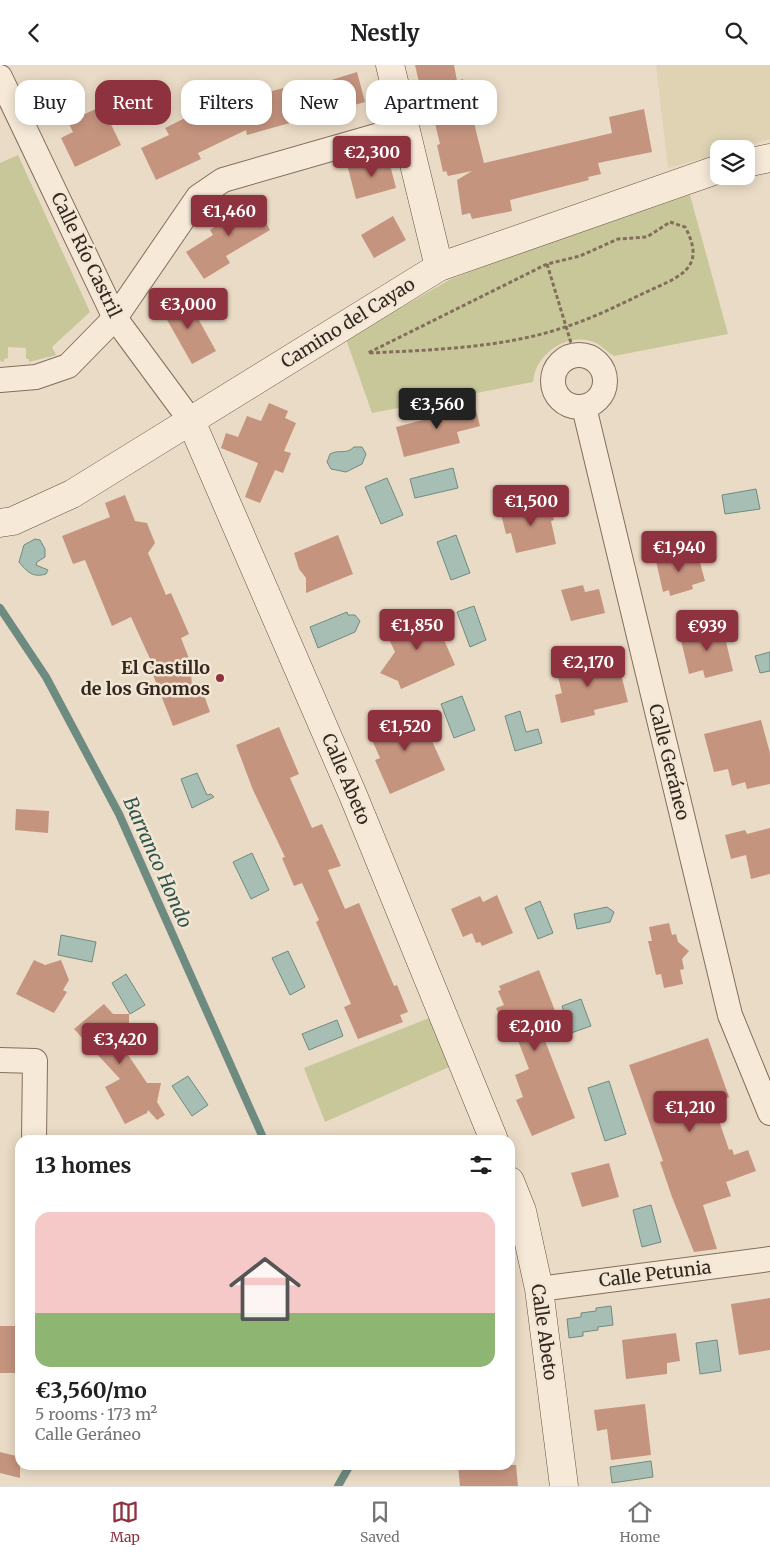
<!DOCTYPE html>
<html lang="en">
<head>
<meta charset="utf-8">
<style>
	body { margin:0; font-family:Merriweather,serif; background:#f2f2f2; color:#202124; height:100vh; display:flex; flex-direction:column; font-size:19px; white-space:nowrap }
	* { box-sizing:border-box; margin:0 }
	p { font-size:16px; color:#757577 }
	.icon { flex:none; width:28px; height:28px; fill:none; stroke:currentColor; stroke-width:2; stroke-linecap:round; stroke-linejoin:round }
	.map { position:relative; flex:1; overflow:hidden }
	.sheet { position:absolute; left:15px; top:1070px; width:500px; height:335px; display:flex; flex-direction:column; background:#fff; border-radius:15px; box-shadow:0 2px 12px #0003 }
	.sheet>* { flex:none }
	.guide { position:absolute; left:15px; top:15px; width:500px; height:45px; display:flex; gap:10px }
	.controls { position:absolute; left:710px; top:75px; display:grid; gap:10px }
	.controls a { display:grid; place-items:center; width:45px; height:45px; border-radius:10px; background:#fff; box-shadow:0 2px 12px #0003; font-size:25px }
	.price { position:absolute; translate:-50% -42px; padding:0 11px; border-radius:5px; background:#8d323e; color:#fff; font-size:16px; line-height:32px; filter:drop-shadow(0 1px 2px #0008) }
	.price::after { content:''; position:absolute; left:50%; top:30px; width:15px; height:11px; margin-left:-8px; background:inherit; clip-path:polygon(0 0,100% 0,50% 100%) }
	.price.current { background:#222; color:#fff }
	ul { padding:0; list-style:none }
	li { display:grid; align-content:center; gap:10px; height:265px; padding:0 20px }
	li span { display:grid; place-items:center; height:155px; border-radius:15px; color:#555 }
	li>.icon { margin-inline-start:auto }
	span .icon { width:90px; height:90px; fill:#fffc; stroke-width:1 }
	li b { font-size:21px }
	h2 { display:flex; justify-content:space-between; align-items:center; height:60px; padding:0 20px; font-size:21px }
	.tag { padding:0 18px; border-radius:15px; background:#fff; box-shadow:0 2px 12px #0003; font-size:18px; line-height:45px }
	.tag.current { background:#8d323e; color:#fff }
	header { display:flex; justify-content:space-between; align-items:center; height:65px; padding:0 20px; background:#fff; font-size:22px; font-weight:700 }
	.tabs { display:flex; justify-content:space-around; align-items:center; height:70px; border-top:1px solid #e0e0e0; background:#fff; font-size:14px; color:#757577 }
	.tabs a { display:grid; justify-items:center; gap:2px }
	.tabs .current { color:#8d323e }
	.map>svg:first-child { display:block }
</style>
</head>
<body>
<header><svg class="icon" aria-label="back" viewBox="0 0 24 24"><path d="M15 5l-7 7 7 7"/></svg>Nestly<svg class="icon" aria-label="search" viewBox="0 0 24 24"><circle cx="10" cy="10" r="6"/><path d="M15 15l6 6"/></svg></header>
<div class="map">
<svg width="770" height="1421" viewBox="0 0 770 1421">
	<rect width="100%" height="100%" fill="#eadbc6"/>
	<polygon fill="#dfd3b4" points="656,0 770,0 770,74 736,84 719,84 719,89 668,103"/>
	<g fill="#c7c79a">
		<polygon points="18,90 90,247 52,282 56,290 29,297 29,294 26,294 26,283 8,282 8,293 4,294 4,297 0,296 0,98"/>
		<path d="M690 130 728 269 614 291C608 288 603 282 598 279 570 264 535 288 533 317L372 348 346 274 451 214 517 189Z"/>
		<polygon points="429,953 449,1002 325,1057 304,1003"/>
	</g>
	<g fill="#a7beb4" stroke="#6e8b81">
		<path d="M354 382H362L366 389 362 399 346 407 331 404 327 397 330 389C339 384 346 390 354 382Z"/>
		<polygon points="453,403 458,423 415,433 410,414"/>
		<polygon points="387,413 403,450 381,459 365,422"/>
		<polygon points="756,424 760,444 725,449 722,430"/>
		<polygon points="456,470 470,508 451,515 437,477"/>
		<path d="M35 474 40 475 45 484V492L37 497 36 500 48 505 46 509C33 513 27 507 19 497L24 480Z"/>
		<polygon points="474,541 486,575 470,582 457,547"/>
		<polygon points="347,547 348,550 355,550 360,556 355,567 318,583 310,562"/>
		<polygon points="770,587 770,606 760,608 755,591"/>
		<polygon points="462,631 475,665 454,673 441,639"/>
		<polygon points="520,646 526,667 538,664 542,678 515,686 505,651"/>
		<polygon points="197,708 207,730 211,729 214,732 192,743 181,714"/>
		<polygon points="252,788 269,825 251,834 233,797"/>
		<polygon points="540,836 553,868 538,874 525,843"/>
		<polygon points="607,842 614,847 610,857 577,864 574,849"/>
		<polygon points="61,870 96,877 92,897 58,890"/>
		<polygon points="288,886 305,922 290,930 272,893"/>
		<polygon points="126,909 145,940 130,949 112,918"/>
		<polygon points="581,934 591,961 571,968 562,941"/>
		<polygon points="337,955 343,971 309,985 302,969"/>
		<polygon points="188,1011 208,1040 192,1051 172,1021"/>
		<polygon points="609,1016 626,1069 605,1076 588,1023"/>
		<polygon points="651,1140 661,1177 642,1182 633,1145"/>
		<polygon points="611,1241 613,1260 598,1262 598,1265 583,1267 583,1271 569,1273 567,1254 581,1252 581,1248 596,1246 596,1243"/>
		<polygon points="717,1275 721,1306 700,1309 696,1278"/>
		<polygon points="651,1396 653,1412 612,1418 610,1402"/>
	</g>
	<g fill="none" stroke-linecap="round" stroke-linejoin="round">
		<g stroke="#6e8b81" stroke-width="8">
			<polyline points="0,543 46,612 119,749 264,1075"/>
			<polyline points="338,1421 350,1400"/>
		</g>
	</g>
	<g fill="#c5947f">
		<polygon points="415,0 454,0 457,16 463,14 484,98 612,68 609,52 644,44 652,87 598,98 601,109 588,112 589,115 510,135 512,146 472,154 470,148 462,150 457,115 472,106 448,111 446,106 443,107 437,80 440,79 430,38 428,39 425,25 421,26"/>
		<polygon points="357,7 365,37 247,70 246,65 198,88 201,94 156,115 141,83 169,70 165,63 193,49 191,43 224,28 226,38 291,21 293,27"/>
		<polygon points="102,41 121,80 75,102 61,73 73,67 68,57"/>
		<polygon points="388,92 396,123 356,134 348,103"/>
		<polygon points="251,130 270,165 226,191 230,198 204,214 186,187 213,170 210,165 233,150 229,143"/>
		<polygon points="393,151 406,175 374,193 361,170"/>
		<polygon points="185,230 216,286 192,299 161,244"/>
		<polygon points="474,337 480,361 457,367 460,378 404,392 396,362 450,348 448,344"/>
		<polygon points="269,338 288,346 285,353 296,358 284,386 291,388 283,408 275,405 260,438 245,432 258,398 221,383 226,368 238,372 247,351 261,356"/>
		<polygon points="125,430 135,456 147,458 155,478 148,488 166,530 171,528 189,569 181,573 190,596 192,620 204,630 210,647 173,661 148,597 151,596 131,552 112,561 85,495 73,499 62,471 110,452 105,438"/>
		<polygon points="548,434 554,455 551,456 556,479 516,488 511,468 506,469 501,449 528,443 527,439"/>
		<polygon points="338,470 353,509 306,528 306,513 299,504 294,488"/>
		<polygon points="688,487 691,496 699,494 705,516 692,520 693,524 670,531 669,525 663,527 656,496 672,489 677,490"/>
		<polygon points="583,520 585,527 599,524 605,548 571,556 561,525"/>
		<polygon points="424,546 429,555 434,552 455,600 401,624 398,616 380,608 395,587 388,572 394,569 390,560"/>
		<polygon points="722,560 733,606 705,613 703,605 689,609 680,571"/>
		<polygon points="609,590 613,608 621,609 628,637 594,645 595,650 561,658 555,630 562,628 556,604 567,599"/>
		<polygon points="415,646 421,659 424,658 445,705 390,729 375,695 380,693 369,668 382,663 389,654"/>
		<polygon points="761,655 770,688 770,719 747,724 745,717 732,721 728,704 714,707 704,669"/>
		<polygon points="279,662 299,709 290,713 312,763 322,759 341,801 328,805 345,844 359,838 394,921 397,920 408,947 400,950 403,957 358,974 344,942 351,939 316,857 319,855 302,818 294,821 282,793 285,792 253,725 236,680"/>
		<polygon points="16,744 49,746 48,768 15,765"/>
		<polygon points="770,763 770,809 751,814 746,790 731,794 725,770 745,765 747,769"/>
		<polygon points="497,830 513,868 482,881 480,877 476,878 472,868 463,872 451,844 480,831 483,837"/>
		<polygon points="669,858 672,870 676,869 678,877 689,886 682,894 684,904 680,905 683,919 664,923 661,909 656,910 648,876 652,876 649,862"/>
		<polygon points="34,895 45,900 61,895 69,915 63,925 67,927 54,948 16,929"/>
		<polygon points="539,905 561,961 542,968 575,1053 532,1071 516,1035 523,1032 515,1010 529,1004 512,960 505,963 496,943 504,940 498,926 501,925 499,921"/>
		<polygon points="104,939 113,949 129,949 129,970 120,978 147,1018 161,1018 157,1037 165,1050 157,1055 148,1045 147,1048 125,1059 105,1022 120,1014 74,964"/>
		<polygon points="708,973 729,1032 713,1038 729,1085 732,1084 734,1090 748,1085 756,1106 726,1117 731,1131 703,1140 717,1184 694,1187 672,1132 660,1097 663,1096 629,1000"/>
		<polygon points="609,1098 619,1132 582,1142 571,1108"/>
		<polygon points="770,1233 770,1285 739,1290 731,1239"/>
		<rect x="0" y="1261" width="20" height="47"/>
		<polygon points="676,1268 680,1296 667,1298 667,1309 626,1314 622,1275"/>
		<polygon points="645,1339 651,1390 611,1395 607,1364 597,1366 594,1345"/>
		<polygon points="0,1387 20,1392 20,1413 0,1408"/>
		<polygon points="458,1400 516,1400 518,1421 460,1421"/>
	</g>
	<g fill="none" stroke-linecap="round" stroke-linejoin="round">
		<defs>
			<g id="street">
				<polyline points="0,12 115,253 191,356"/>
				<circle cx="579" cy="316" r="26"/>
				<polyline points="0,315 36,312 68,301 115,253 198,132 223,115 404,63"/>
				<polyline points="584,342 730,950 770,1048"/>
				<polyline points="0,995 35,996 34,1075"/>
				<polyline points="539,1224 770,1194"/>
			</g>
			<g id="secondary">
				<polyline points="390,0 439,202"/>
				<polyline points="746,98 770,93"/>
				<polyline points="191,356 353,730 494,1075"/>
				<polyline points="0,458 13,456 72,429 439,202 719,104"/>
				<polyline points="510,1116 522,1146 539,1224 564,1421"/>
			</g>
		</defs>
		<use href="#street" stroke="#846d5d" stroke-width="26"/>
		<use href="#secondary" stroke="#664f40" stroke-width="29"/>
		<g stroke="#846d5d" stroke-width="3" stroke-dasharray="4 2.5" stroke-linecap="butt">
			<path d="M670 157 685 162C709 206 675 213 642 229 617 241 593 253 568 261 506 283 432 285 368 288L547 199 580 191 618 174 647 172Z"/>
			<polyline points="547,199 575,291"/>
		</g>
		<use href="#street" stroke="#f6e9d8" stroke-width="24"/>
		<use href="#secondary" stroke="#f6e9d8" stroke-width="28"/>
	</g>
	<circle fill="#8d323e" stroke="#f2e6d4" stroke-width="2" cx="220" cy="613" r="5"/>
	<g text-anchor="middle" stroke-width="5" stroke-linejoin="round" paint-order="stroke">
		<g font-size="18" fill="#352720" stroke="#f2e6d4">
			<text transform="translate(86 190) rotate(64)" y="6">Calle Río Castril</text>
			<text transform="translate(348 258) rotate(-32)" y="6">Camino del Cayao</text>
			<text transform="translate(669 697) rotate(76)" y="6">Calle Geráneo</text>
			<text transform="translate(346 714) rotate(67)" y="6">Calle Abeto</text>
			<text transform="translate(655 1209) rotate(-7)" y="6">Calle Petunia</text>
			<text transform="translate(544 1267) rotate(82)" y="6">Calle Abeto</text>
		</g>
		<g font-size="18" font-weight="bold" fill="#352720" stroke="#f2e6d4" text-anchor="end">
			<text x="210" y="609">El Castillo<tspan x="210" dy="21">de los Gnomos</tspan></text>
		</g>
		<g font-size="19" font-style="italic" fill="#30544d" stroke="#f2e6d4">
			<text transform="translate(158 797) rotate(66)" y="7">Barranco Hondo</text>
		</g>
	</g>
</svg>
<div class="controls">
<a><svg class="icon" aria-label="layers" viewBox="0 0 24 24"><path d="M12 4l9 5-9 5-9-5zM3 14l9 5 9-5"/></svg></a>
</div>
<b class="price" style="left:372px;top:113px">€2,300</b>
<b class="price" style="left:229px;top:172px">€1,460</b>
<b class="price" style="left:188px;top:265px">€3,000</b>
<b class="price current" style="left:437px;top:365px">€3,560</b>
<b class="price" style="left:531px;top:462px">€1,500</b>
<b class="price" style="left:679px;top:508px">€1,940</b>
<b class="price" style="left:417px;top:586px">€1,850</b>
<b class="price" style="left:707px;top:587px">€939</b>
<b class="price" style="left:588px;top:623px">€2,170</b>
<b class="price" style="left:405px;top:687px">€1,520</b>
<b class="price" style="left:535px;top:987px">€2,010</b>
<b class="price" style="left:120px;top:1000px">€3,420</b>
<b class="price" style="left:690px;top:1068px">€1,210</b>
<div class="guide">
<a class="tag">Buy</a>
<a class="tag current">Rent</a>
<a class="tag">Filters</a>
<a class="tag">New</a>
<a class="tag">Apartment</a>
</div>
<section class="sheet">
<h2>13 homes<svg class="icon" aria-label="filters" viewBox="0 0 24 24"><path d="M4 7h16M4 17h16"/><circle cx="9" cy="7" r="2"/><circle cx="15" cy="17" r="2"/></svg></h2>
<ul>
<li><span style="background:linear-gradient(#f6c9c9 65%,#8fb573 0)"><svg class="icon" aria-label="home" viewBox="0 0 24 24"><path d="M3 11l9-7 9 7M6 9v11h12V9"/></svg></span><div><b>€3,560/mo</b><p>5 rooms · 173 m²</p><p>Calle Geráneo</p></div></li>
</ul>
</section>
</div>
<nav class="tabs">
<a class="current"><svg class="icon" aria-label="map" viewBox="0 0 24 24"><path d="M3 6l6-2 6 2 6-2v14l-6 2-6-2-6 2zM9 4v14M15 6v14"/></svg>Map</a>
<a><svg class="icon" aria-label="saved" viewBox="0 0 24 24"><path d="M7 4h10v16l-5-4-5 4z"/></svg>Saved</a>
<a><svg class="icon" aria-label="home" viewBox="0 0 24 24"><path d="M3 11l9-7 9 7M6 9v11h12V9"/></svg>Home</a>
</nav>
</body>
</html>
